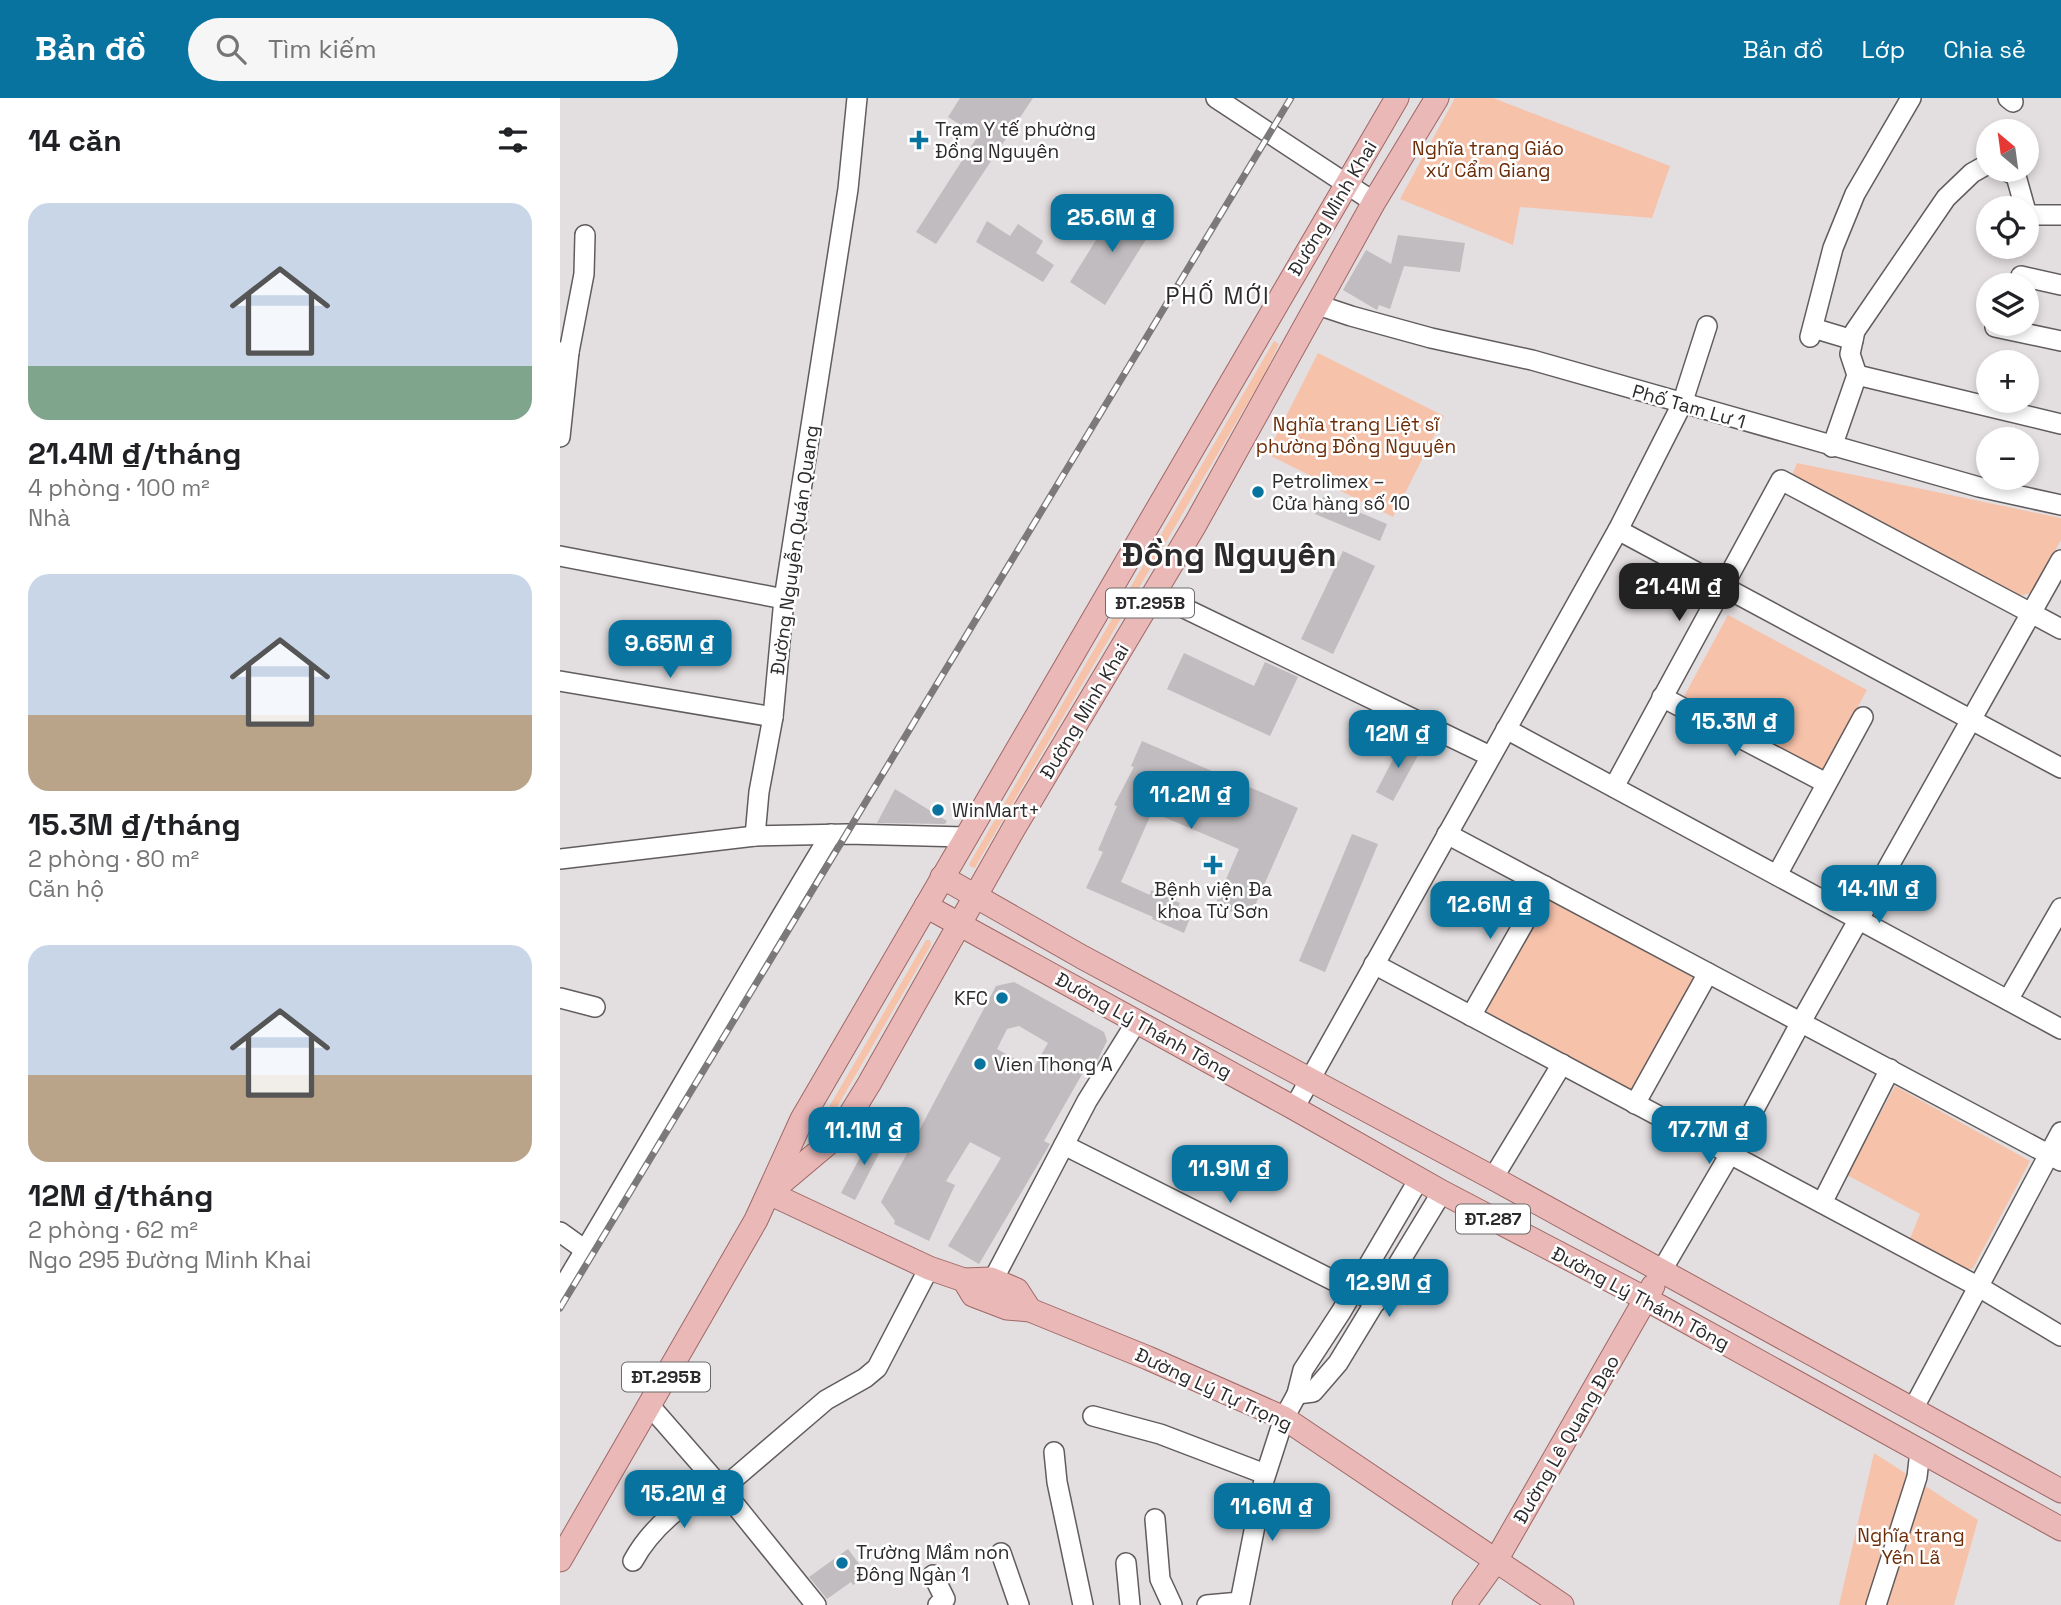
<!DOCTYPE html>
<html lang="vi">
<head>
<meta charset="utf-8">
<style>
	body { margin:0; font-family:"Space Grotesk",sans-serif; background:#f6f6f6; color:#202124; height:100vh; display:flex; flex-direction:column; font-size:26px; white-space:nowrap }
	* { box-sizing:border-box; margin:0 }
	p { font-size:23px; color:#757577 }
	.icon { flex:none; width:38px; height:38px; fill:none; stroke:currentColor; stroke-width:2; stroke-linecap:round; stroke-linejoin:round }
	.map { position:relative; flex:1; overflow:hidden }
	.drawer { display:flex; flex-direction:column; background:#fff; width:560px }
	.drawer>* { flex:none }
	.needle { width:46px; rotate:331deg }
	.buttons { position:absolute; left:1416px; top:21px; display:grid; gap:14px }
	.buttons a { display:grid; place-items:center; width:63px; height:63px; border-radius:50%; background:#fff; box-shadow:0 4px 10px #0003; font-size:35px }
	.price { position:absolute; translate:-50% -60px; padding:0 16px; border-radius:14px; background:#09739f; color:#fff; font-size:23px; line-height:46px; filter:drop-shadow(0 2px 4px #0008) }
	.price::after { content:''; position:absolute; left:50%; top:42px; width:21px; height:16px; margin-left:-10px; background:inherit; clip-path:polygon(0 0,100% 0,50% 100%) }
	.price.on { background:#222; color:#fff }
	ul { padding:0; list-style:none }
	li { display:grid; align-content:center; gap:14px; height:371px; padding:0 28px }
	li span { display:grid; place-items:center; height:217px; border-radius:21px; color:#555 }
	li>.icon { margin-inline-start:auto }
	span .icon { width:126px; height:126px; fill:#fffc; stroke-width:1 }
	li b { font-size:30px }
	h2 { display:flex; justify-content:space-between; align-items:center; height:84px; padding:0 28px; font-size:30px }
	header { display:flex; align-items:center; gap:42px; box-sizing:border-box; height:98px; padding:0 35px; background:#09739f; color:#fff }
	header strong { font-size:33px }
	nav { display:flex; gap:38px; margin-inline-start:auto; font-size:24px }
	.search { width:490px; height:63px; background:#f6f6f6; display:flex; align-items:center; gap:18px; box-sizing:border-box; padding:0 24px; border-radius:38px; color:#757577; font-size:26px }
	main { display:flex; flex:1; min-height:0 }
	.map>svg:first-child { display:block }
</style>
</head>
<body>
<header>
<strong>Bản đồ</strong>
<div class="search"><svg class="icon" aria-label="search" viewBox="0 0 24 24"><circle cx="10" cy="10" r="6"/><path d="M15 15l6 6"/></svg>Tìm kiếm</div>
<nav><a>Bản đồ</a><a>Lớp</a><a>Chia sẻ</a></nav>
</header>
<main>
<section class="drawer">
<h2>14 căn<svg class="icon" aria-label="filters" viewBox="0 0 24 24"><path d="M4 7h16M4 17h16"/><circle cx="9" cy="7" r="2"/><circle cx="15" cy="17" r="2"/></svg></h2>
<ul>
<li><span style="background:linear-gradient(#c9d6e8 75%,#7fa58c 0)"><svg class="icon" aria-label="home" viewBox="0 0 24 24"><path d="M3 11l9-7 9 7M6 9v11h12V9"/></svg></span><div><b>21.4M ₫/tháng</b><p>4 phòng · 100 m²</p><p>Nhà</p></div></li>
<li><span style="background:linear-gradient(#c9d6e8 65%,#b9a48a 0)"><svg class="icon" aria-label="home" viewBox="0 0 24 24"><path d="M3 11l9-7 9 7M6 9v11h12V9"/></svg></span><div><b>15.3M ₫/tháng</b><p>2 phòng · 80 m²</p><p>Căn hộ</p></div></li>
<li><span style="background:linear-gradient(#c9d6e8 60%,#b9a48a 0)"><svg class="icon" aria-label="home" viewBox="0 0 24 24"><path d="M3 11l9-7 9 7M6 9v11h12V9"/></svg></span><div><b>12M ₫/tháng</b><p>2 phòng · 62 m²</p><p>Ngo 295 Đường Minh Khai</p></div></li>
</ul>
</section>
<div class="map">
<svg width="1501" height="1507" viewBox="0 0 1501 1507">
	<rect width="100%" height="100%" fill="#e3dedf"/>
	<g fill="#f7c2aa">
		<polygon points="895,0 933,0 1110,68 1092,120 960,109 953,147 840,101"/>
		<polygon points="714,243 719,246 704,277 418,764 415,770 411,769 409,766"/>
		<polygon points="758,255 884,318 833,419 707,356"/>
		<polygon points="1237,365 1501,420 1501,442 1472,495 1453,499 1231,380"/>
		<polygon points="1168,517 1307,592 1261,676 1122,602"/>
		<polygon points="989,798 1137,882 1070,998 922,915"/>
		<polygon points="366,842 370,842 371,847 266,1028 259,1031 258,1028"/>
		<polygon points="1335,988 1470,1063 1413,1170 1399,1174 1347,1148 1360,1116 1287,1077"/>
		<polygon points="1314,1355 1418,1422 1394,1507 1279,1507"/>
	</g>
	<g fill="#c0bcbf" fill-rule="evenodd">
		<polygon points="400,0 473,0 376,146 356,134 418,38 388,19"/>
		<polygon points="559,105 595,127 545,207 510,184"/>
		<polygon points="427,123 450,138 458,126 483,143 476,155 494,167 483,184 416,144"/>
		<polygon points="838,137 905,145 900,174 844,168 830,211 819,207 817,212 783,192 806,152 831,166"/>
		<polygon points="763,399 827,426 820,443 755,416"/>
		<polygon points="783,453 815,468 773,556 741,541"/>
		<polygon points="624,555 694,588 705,564 738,579 710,638 607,591"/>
		<polygon points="843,642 861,652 833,703 816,694"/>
		<polygon points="582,643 738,710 689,821 655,807 679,751 592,714 561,784 590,797 591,792 620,805 618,809 632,815 624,835 592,821 593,819 526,790 543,754 538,752 557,708 554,707 574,669 571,668"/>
		<polygon points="335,691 387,723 385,726 317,725"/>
		<polygon points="792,736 818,746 765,874 739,863"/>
		<path d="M454 884 544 934 547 943 535 967 529 964 484 1043 490 1046 419 1166 388 1148 441 1060 410 1044 386 1083 395 1087 369 1143 334 1126 335 1123 321 1104 436 888ZM459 928 488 945 473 971 437 951 447 931Z"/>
		<polygon points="313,1035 326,1042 295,1102 281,1095"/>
		<polygon points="288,1451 307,1477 293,1487 291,1484 267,1501 249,1479"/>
	</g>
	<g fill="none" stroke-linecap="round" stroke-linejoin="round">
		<defs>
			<g id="minor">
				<polyline points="297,0 288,91 224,501 213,619 199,694 195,738 287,736 405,739"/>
				<polyline points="656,0 814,104"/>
				<polyline points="1448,0 1453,4"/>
				<polyline points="1445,72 1456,78 1465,110"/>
				<polyline points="1466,113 1469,117 1501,117"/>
				<polyline points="1461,178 1501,187"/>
				<polyline points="758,207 791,218 871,240 972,262 1419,389 1501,407"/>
				<polyline points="1435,229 1501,243"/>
				<polyline points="1253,230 1293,242"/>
				<polyline points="1250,239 1273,150 1295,96 1351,0"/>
				<polyline points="0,254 9,254 0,339"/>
				<polyline points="9,254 24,176 25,137"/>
				<polyline points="1297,277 1501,326"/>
				<polyline points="1272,349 1297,277 1290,256 1295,233 1386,100 1412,75 1428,66"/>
				<polyline points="1058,432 1501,670"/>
				<polyline points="0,458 224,501"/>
				<polyline points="595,496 930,658"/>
				<polyline points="0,583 213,619"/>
				<polyline points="1102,599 1266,685"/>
				<polyline points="946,631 1501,931"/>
				<polyline points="1054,689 1221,382 1501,531"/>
				<polyline points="887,736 1501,1063"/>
				<polyline points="0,761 195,738"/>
				<polyline points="1217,777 1303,619"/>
				<polyline points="814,866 1419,1189 1501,1238"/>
				<polyline points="0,900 35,909"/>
				<polyline points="1448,902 1501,810"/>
				<polyline points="911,918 985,788"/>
				<polyline points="1075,1006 1148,875"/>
				<polyline points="734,1010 1058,432 1122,306 1147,228"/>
				<polyline points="504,1047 816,1204"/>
				<polyline points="933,1080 1002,966"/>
				<polyline points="1262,1105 1330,971"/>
				<polyline points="0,1134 25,1152"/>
				<polyline points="1102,1172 1170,1056 1241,924 1501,462"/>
				<polyline points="433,1182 527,1003 577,923"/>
				<path d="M0 1194C92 1042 179 887 271 736"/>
				<polyline points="737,1296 753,1294 778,1265 882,1094"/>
				<polyline points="90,1308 159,1387 256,1507"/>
				<polyline points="1353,1311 1501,1034"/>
				<polyline points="533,1318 600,1336 705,1376"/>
				<polyline points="494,1354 497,1384 523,1507"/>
				<polyline points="162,1391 266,1302 305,1280 317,1270 369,1170"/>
				<polyline points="595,1421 600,1481 612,1507"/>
				<polyline points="441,1455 459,1507"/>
				<path d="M73 1463C92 1428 123 1406 156 1384"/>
				<polyline points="566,1465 570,1507"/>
				<polyline points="373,1477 385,1501 378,1507"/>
				<polyline points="647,1507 680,1504 704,1382 724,1320 737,1296 743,1272 781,1214 859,1081"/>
				<polyline points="1316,1507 1357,1379 1360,1353"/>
			</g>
			<g id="major">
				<polyline points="382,779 522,859 933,1080 1501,1393"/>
				<polyline points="366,808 734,1010 882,1094 1086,1201 1501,1431"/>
				<polyline points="214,1091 277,1038 309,986 454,730 636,425 814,104 877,0"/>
				<polyline points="209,1095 369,1170 404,1182 431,1181 457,1192 470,1212"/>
				<polyline points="404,1182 413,1197 447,1210 470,1212 588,1260 724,1320 1002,1507"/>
				<polyline points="0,1462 196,1122 242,1021 837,0"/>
				<polyline points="904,1507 935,1464 1093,1188"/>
			</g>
		</defs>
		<use href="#minor" stroke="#615c5d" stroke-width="22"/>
		<use href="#major" stroke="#9e6866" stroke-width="25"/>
		<use href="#minor" stroke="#fff" stroke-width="19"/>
		<use href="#major" stroke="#e9b8b7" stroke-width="23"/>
		<defs>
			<polyline id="rail" points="0,1210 731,0"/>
		</defs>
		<use href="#rail" stroke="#7c797a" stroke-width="7"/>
		<use href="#rail" stroke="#fff" stroke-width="4.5" stroke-dasharray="13" stroke-linecap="butt"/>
	</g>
	<g fill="#09739f" stroke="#fff" stroke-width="2.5">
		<path d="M355.5 31.5h7v7h7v7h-7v7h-7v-7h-7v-7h7z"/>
		<circle cx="698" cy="394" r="7"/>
		<circle cx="378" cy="712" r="7"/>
		<path d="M649.5 756.5h7v7h7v7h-7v7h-7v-7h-7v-7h7z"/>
		<circle cx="442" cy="900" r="7"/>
		<circle cx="420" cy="966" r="7"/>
		<circle cx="282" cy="1465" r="7"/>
	</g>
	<g text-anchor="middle" stroke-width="5" stroke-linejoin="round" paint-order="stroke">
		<g fill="#fff" stroke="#6b6a6a" stroke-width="2">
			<rect x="546" y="490.5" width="88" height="29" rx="5"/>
			<rect x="896" y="1106.5" width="74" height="29" rx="5"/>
			<rect x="62" y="1264.5" width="88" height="29" rx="5"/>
		</g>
		<g font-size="18" font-weight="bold" fill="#2c2a2a">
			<text x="590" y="511">ĐT.295B</text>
			<text x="933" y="1127">ĐT.287</text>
			<text x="106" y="1285">ĐT.295B</text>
		</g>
		<g font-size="19" fill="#2c2a2a" stroke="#fff" text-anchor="start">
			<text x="375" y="38">Trạm Y tế phường<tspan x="375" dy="22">Đồng Nguyên</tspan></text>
			<text x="712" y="390">Petrolimex –<tspan x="712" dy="22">Cửa hàng số 10</tspan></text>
			<text x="392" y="719">WinMart+</text>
			<text x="653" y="798" text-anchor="middle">Bệnh viện Đa<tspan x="653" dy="22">khoa Từ Sơn</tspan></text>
			<text x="428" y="907" text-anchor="end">KFC</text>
			<text x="434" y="973">Vien Thong A</text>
			<text x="296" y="1461">Trường Mầm non<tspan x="296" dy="22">Đông Ngàn 1</tspan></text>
		</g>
		<g font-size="19" fill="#6c2d08" stroke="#fff">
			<text x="928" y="57">Nghĩa trang Giáo<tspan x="928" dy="22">xứ Cẩm Giang</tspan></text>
			<text x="796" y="333">Nghĩa trang Liệt sĩ<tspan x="796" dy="22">phường Đồng Nguyên</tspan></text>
			<text x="1351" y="1444">Nghĩa trang<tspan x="1351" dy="22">Yên Lã</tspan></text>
		</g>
		<g font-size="19" fill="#2c2a2a" stroke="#fff">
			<text transform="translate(772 110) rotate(-59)" y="7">Đường Minh Khai</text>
			<text transform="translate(1129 308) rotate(16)" y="7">Phố Tam Lư 1</text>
			<text transform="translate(234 452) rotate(-82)" y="7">Đường Nguyễn Quán Quang</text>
			<text transform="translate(524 613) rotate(-59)" y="7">Đường Minh Khai</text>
			<text transform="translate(584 927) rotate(29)" y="7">Đường Lý Thánh Tông</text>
			<text transform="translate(1081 1200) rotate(28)" y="7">Đường Lý Thánh Tông</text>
			<text transform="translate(654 1291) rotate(25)" y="7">Đường Lý Tự Trọng</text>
			<text transform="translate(1006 1341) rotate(-60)" y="7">Đường Lê Quang Đạo</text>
		</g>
		<g font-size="23" letter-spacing="2" fill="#2c2a2a" stroke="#fff">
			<text x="658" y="206">PHỐ MỚI</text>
		</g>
		<g font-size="33" font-weight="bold" fill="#2c2a2a" stroke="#fff">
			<text x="669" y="468">Đồng Nguyên</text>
		</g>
	</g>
</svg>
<div class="buttons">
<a><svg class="needle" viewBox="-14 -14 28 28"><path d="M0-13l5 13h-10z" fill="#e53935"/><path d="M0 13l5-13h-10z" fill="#757577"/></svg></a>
<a><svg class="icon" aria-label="locate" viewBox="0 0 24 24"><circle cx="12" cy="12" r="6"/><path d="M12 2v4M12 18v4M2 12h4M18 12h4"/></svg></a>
<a><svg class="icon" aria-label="layers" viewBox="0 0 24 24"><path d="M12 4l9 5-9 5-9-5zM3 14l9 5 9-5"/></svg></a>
<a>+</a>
<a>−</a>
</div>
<b class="price" style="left:552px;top:156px">25.6M ₫</b>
<b class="price on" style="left:1119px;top:525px">21.4M ₫</b>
<b class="price" style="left:110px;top:582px">9.65M ₫</b>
<b class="price" style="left:1175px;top:660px">15.3M ₫</b>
<b class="price" style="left:838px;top:672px">12M ₫</b>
<b class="price" style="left:631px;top:733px">11.2M ₫</b>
<b class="price" style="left:1319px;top:827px">14.1M ₫</b>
<b class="price" style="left:930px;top:843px">12.6M ₫</b>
<b class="price" style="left:1149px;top:1068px">17.7M ₫</b>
<b class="price" style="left:304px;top:1069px">11.1M ₫</b>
<b class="price" style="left:670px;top:1107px">11.9M ₫</b>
<b class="price" style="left:829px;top:1221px">12.9M ₫</b>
<b class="price" style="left:124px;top:1432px">15.2M ₫</b>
<b class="price" style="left:712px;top:1445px">11.6M ₫</b>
</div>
</main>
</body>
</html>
